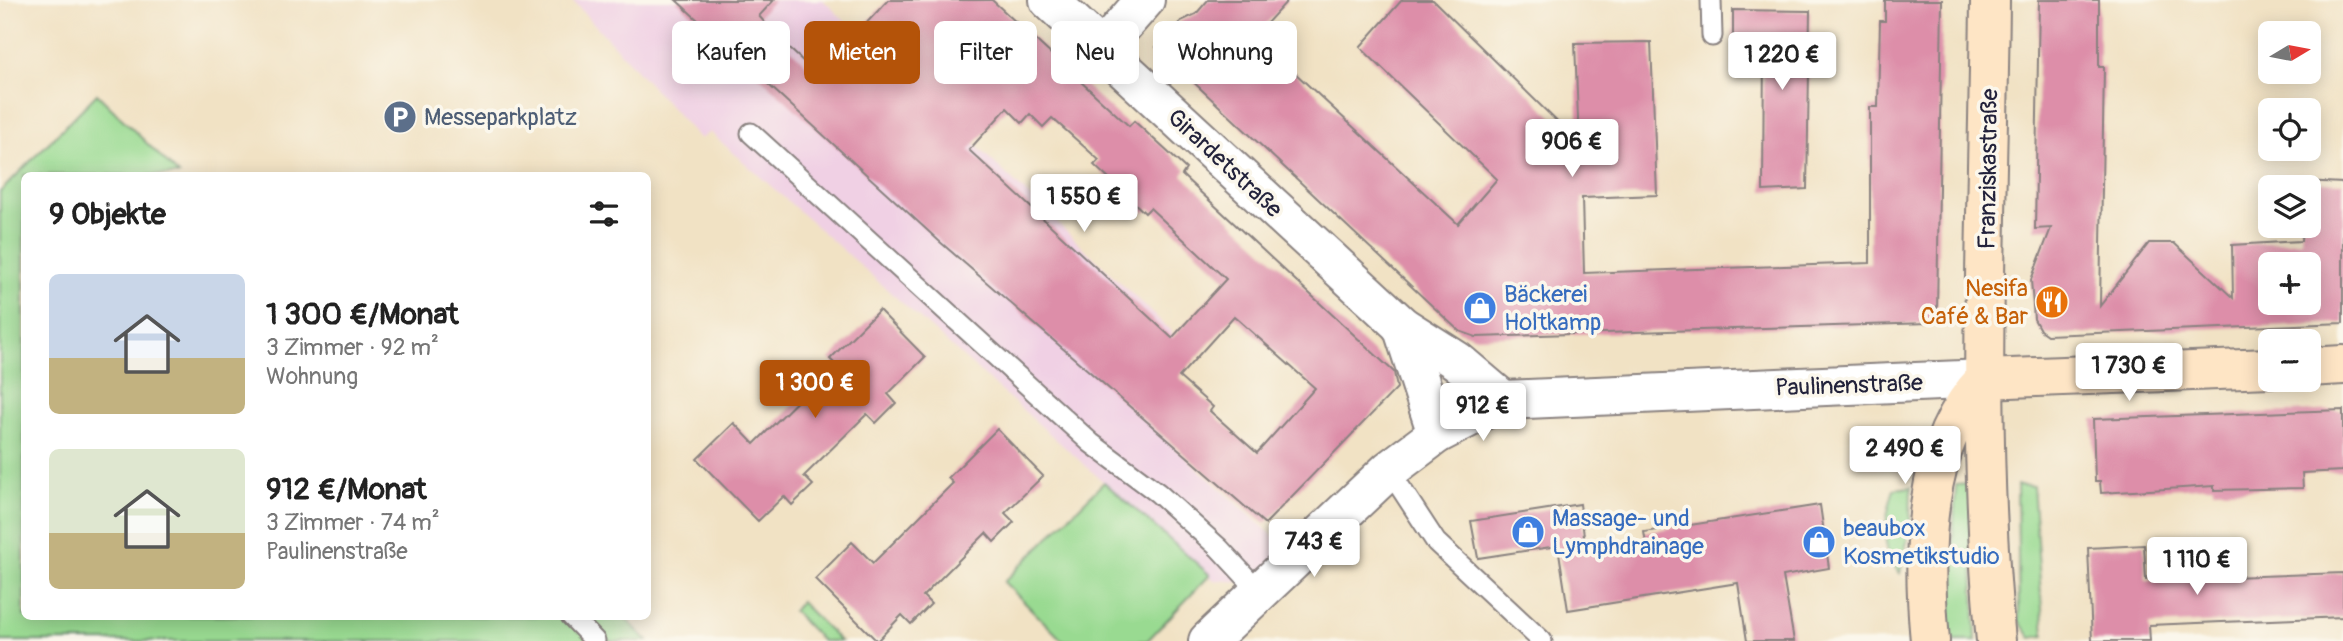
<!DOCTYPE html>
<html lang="de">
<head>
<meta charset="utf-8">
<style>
	body { margin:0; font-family:Pangolin,sans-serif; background:#f6f6f6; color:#222; height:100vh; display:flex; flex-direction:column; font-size:26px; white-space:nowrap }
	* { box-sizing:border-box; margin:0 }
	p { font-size:23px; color:#767676 }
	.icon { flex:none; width:38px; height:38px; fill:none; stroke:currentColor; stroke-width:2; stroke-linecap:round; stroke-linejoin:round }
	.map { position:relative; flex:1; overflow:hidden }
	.details { position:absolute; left:21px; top:172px; width:630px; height:448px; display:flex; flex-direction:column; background:#fff; border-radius:10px; box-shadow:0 4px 18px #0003 }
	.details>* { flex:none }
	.banner { position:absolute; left:672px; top:21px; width:665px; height:63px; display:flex; gap:14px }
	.needle { width:46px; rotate:80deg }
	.controls { position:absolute; left:2258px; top:21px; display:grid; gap:14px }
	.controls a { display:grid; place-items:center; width:63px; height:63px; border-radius:10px; background:#fff; box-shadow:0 4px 18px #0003; font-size:35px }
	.price { position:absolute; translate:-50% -60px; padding:0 16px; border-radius:7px; background:#fff; color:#222; font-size:23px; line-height:46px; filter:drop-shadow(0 2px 4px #0008) }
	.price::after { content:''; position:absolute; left:50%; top:42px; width:21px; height:16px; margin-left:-10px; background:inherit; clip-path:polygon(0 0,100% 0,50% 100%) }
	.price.selected { background:#b45309; color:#fff }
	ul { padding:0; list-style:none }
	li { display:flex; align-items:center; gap:21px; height:175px; padding:0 28px }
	li span { display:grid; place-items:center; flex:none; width:196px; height:140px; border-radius:10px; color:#555 }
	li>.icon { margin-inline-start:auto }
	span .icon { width:84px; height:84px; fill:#fffc; stroke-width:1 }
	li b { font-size:30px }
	h2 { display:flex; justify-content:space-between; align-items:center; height:84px; padding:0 28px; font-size:30px }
	.chip { padding:0 24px; border-radius:10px; background:#fff; box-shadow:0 4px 18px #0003; font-size:24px; line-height:63px }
	.chip.selected { background:#b45309; color:#fff }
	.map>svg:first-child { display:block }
</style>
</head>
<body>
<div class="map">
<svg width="2343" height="641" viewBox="0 0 2343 641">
	<rect width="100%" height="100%" fill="#fbf7ec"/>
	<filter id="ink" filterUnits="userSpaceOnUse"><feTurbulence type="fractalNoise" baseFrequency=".0143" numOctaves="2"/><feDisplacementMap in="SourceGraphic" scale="14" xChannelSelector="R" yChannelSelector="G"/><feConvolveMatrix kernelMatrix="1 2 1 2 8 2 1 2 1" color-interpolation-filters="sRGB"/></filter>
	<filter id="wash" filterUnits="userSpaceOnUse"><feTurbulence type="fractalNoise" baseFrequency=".00686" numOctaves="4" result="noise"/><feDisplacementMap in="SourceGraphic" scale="28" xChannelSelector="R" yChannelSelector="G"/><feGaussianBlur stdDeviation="1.57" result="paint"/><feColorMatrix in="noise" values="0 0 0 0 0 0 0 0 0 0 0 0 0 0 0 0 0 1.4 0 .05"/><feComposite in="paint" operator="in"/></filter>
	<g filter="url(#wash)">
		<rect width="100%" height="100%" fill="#f1e2c4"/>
		<polygon fill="#f0d0e4" points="572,0 823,0 1172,332 1172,338 1118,397 1291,552 1257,583 1214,580 710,132 700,139"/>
		<g fill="#99da91" stroke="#5e7e66" stroke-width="2">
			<polygon points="97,94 179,175 24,175 24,616 623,616 648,641 0,641 0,192"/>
			<polygon points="1104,482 1210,575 1147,641 1063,641 1004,582"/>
			<polygon points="1970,484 1976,641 1951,641 1949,619 1956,485"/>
			<polygon points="2017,485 2033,486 2044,636 2031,638 2019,621"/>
			<path d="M1911 487 1910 528 1900 573C1878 548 1885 519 1894 489Z"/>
			<polygon points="801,602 840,641 822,641 793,611"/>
		</g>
		<g id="blocks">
			<g fill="#dd8ea9" fill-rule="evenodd">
				<path d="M676 0H774L759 16 776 36 818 75 888 0H992L1129 126 1134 121 1170 154 1186 169 1182 175 1394 372 1397 388 1265 524 939 241ZM1007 108 1022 123 1030 114 1043 127 1052 118 1099 160 1094 165 1145 213 1150 208 1226 279 1172 338 969 150ZM1234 316 1315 388 1257 453 1210 411 1213 407 1179 377Z"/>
				<polygon points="1208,0 1288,0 1255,36 1458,224 1497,179 1360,47 1402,0 1433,0 1579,143 1575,43 1651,42 1657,195 1582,198 1584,273 1870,263 1870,107 1878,107 1880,21 1885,21 1885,0 1942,0 1937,312 1929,323 1476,337 1459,331 1156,47 1181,21 1196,14"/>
				<path d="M2039 0H2099V67H2104L2100 306 2149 243H2174L2233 298 2232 245 2301 241 2302 226H2308V187H2303V181L2343 183V323L2047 335 2040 330 2034 319 2031 280 2051 228 2035 229ZM2270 264H2308V303H2270Z"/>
				<polygon points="1733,10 1810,11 1807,189 1763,191 1764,43 1733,43"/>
				<polygon points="879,310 925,357 888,394 896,403 876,423 867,414 804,476 813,485 792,505 784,496 758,521 697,459 734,423 754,444 835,364 830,359"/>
				<polygon points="2343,410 2343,471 2302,473 2303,488 2214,490 2214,486 2101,493 2100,481 2095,481 2093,419"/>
				<polygon points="997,429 1043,476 1005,513 1014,522 994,542 986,533 923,596 931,604 911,624 902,615 877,641 815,579 852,542 873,563 953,483 948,478"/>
				<polygon points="1580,504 1586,552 1646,543 1644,532 1820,505 1829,568 1783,576 1794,641 1747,641 1738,583 1568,610 1558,546 1478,558 1471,521"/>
				<polygon points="2144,545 2146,580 2343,573 2343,617 2149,625 2150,641 2092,641 2088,548"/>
			</g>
		</g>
	</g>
	<g filter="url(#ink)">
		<use href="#blocks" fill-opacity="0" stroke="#8a8280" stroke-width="2"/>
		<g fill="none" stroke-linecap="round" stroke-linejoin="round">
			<defs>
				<g id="lane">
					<polyline points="1711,0 1712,36"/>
					<polyline points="751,133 1091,443 1158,493 1219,548 1258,590"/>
					<polyline points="1389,470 1436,542 1542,641"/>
					<polyline points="571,616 595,641"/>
				</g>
				<g id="street">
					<polyline points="1049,0 1402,326 1457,361 1503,400"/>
					<polyline points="1102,49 1145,0"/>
					<polyline points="1402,326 1437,434"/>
					<polyline points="1208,641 1389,470 1437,434 1503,400 1985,379"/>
				</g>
				<g id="secondary">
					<path d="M1990 0C1988 213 1975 429 1996 641"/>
					<polyline points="2308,367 2343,365"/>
					<polyline points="1985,379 2270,368"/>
					<path d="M1930 641C1922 554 1921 445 1985 379"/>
				</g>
			</defs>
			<use href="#lane" stroke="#8a8280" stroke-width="23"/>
			<use href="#street" stroke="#8a8280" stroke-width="42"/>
			<use href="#secondary" stroke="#8a8280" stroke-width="42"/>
			<use href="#lane" stroke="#fff" stroke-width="19"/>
			<use href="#street" stroke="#fff" stroke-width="38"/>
			<use href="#secondary" stroke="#fee5c5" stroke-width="38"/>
		</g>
	</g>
	<defs>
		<symbol id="parking-disc" viewBox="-11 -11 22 22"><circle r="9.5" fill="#5c6f8a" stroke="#fbf7ec"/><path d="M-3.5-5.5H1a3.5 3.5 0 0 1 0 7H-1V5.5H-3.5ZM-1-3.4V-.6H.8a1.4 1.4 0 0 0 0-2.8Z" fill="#fff"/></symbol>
		<symbol id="restaurant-disc" viewBox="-11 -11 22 22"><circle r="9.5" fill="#e8710a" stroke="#fbf7ec"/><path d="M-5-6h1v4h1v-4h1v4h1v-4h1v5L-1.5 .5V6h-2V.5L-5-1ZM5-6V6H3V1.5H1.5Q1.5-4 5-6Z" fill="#fff"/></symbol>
		<symbol id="shop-disc" viewBox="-11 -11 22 22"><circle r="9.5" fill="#3f7fe0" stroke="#fbf7ec"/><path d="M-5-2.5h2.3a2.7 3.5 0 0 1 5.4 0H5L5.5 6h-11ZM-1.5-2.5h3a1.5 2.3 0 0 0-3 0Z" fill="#fff"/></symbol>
	</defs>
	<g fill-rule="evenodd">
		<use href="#parking-disc" x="381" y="98" width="38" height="38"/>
		<use href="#restaurant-disc" x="2033" y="283" width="38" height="38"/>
		<use href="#shop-disc" x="1461" y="289" width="38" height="38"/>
		<use href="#shop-disc" x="1509" y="513" width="38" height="38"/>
		<use href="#shop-disc" x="1800" y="523" width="38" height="38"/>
	</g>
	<g text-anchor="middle" stroke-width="7" stroke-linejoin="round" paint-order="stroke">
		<g font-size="24" fill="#4e5e75" stroke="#fbf7ec" text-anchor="start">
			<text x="424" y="125">Messeparkplatz</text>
		</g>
		<g font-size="24" fill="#22223b" stroke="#fbf7ec">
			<text transform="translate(1225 163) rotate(43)" y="8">Girardetstraße</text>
			<text transform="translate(1988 169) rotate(-89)" y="8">Franziskastraße</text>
			<text transform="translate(1849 385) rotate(-2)" y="8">Paulinenstraße</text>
		</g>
		<g font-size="24" fill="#c56008" stroke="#fbf7ec" text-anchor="end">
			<text x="2028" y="296">Nesifa<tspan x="2028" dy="28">Café &amp; Bar</tspan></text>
		</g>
		<g font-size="24" fill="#366cbe" stroke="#fbf7ec" text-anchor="start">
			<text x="1504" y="302">Bäckerei<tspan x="1504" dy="28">Holtkamp</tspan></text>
			<text x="1552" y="526">Massage- und<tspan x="1552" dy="28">Lymphdrainage</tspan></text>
			<text x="1843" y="536">beaubox<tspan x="1843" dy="28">Kosmetikstudio</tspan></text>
		</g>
	</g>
</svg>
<div class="controls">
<a><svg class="needle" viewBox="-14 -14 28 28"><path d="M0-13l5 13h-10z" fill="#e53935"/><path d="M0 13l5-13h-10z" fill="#767676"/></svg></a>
<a><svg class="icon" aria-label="locate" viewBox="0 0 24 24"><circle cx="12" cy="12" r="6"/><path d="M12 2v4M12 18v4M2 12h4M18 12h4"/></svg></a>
<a><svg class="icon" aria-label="layers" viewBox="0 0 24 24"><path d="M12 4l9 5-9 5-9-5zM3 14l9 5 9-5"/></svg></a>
<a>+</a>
<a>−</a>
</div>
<b class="price" style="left:1782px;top:92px">1 220 €</b>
<b class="price" style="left:1572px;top:179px">906 €</b>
<b class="price" style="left:1084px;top:234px">1 550 €</b>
<b class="price" style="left:2129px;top:403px">1 730 €</b>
<b class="price selected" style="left:815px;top:420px">1 300 €</b>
<b class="price" style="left:1483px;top:443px">912 €</b>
<b class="price" style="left:1905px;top:486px">2 490 €</b>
<b class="price" style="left:1314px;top:579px">743 €</b>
<b class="price" style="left:2197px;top:597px">1 110 €</b>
<div class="banner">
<a class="chip">Kaufen</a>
<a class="chip selected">Mieten</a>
<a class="chip">Filter</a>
<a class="chip">Neu</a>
<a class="chip">Wohnung</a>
</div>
<section class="details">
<h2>9 Objekte<svg class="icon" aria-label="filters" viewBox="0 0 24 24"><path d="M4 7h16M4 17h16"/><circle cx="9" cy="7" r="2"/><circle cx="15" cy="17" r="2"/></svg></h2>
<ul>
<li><span style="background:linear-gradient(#c9d6e8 60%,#c2b280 0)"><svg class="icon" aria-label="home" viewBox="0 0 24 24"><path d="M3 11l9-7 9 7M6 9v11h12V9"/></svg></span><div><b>1 300 €/Monat</b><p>3 Zimmer · 92 m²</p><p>Wohnung</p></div></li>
<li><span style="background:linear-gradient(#dfe7d0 60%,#c2b280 0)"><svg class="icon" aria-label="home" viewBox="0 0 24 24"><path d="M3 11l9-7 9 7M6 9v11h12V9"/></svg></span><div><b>912 €/Monat</b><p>3 Zimmer · 74 m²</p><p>Paulinenstraße</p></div></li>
</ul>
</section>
</div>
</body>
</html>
